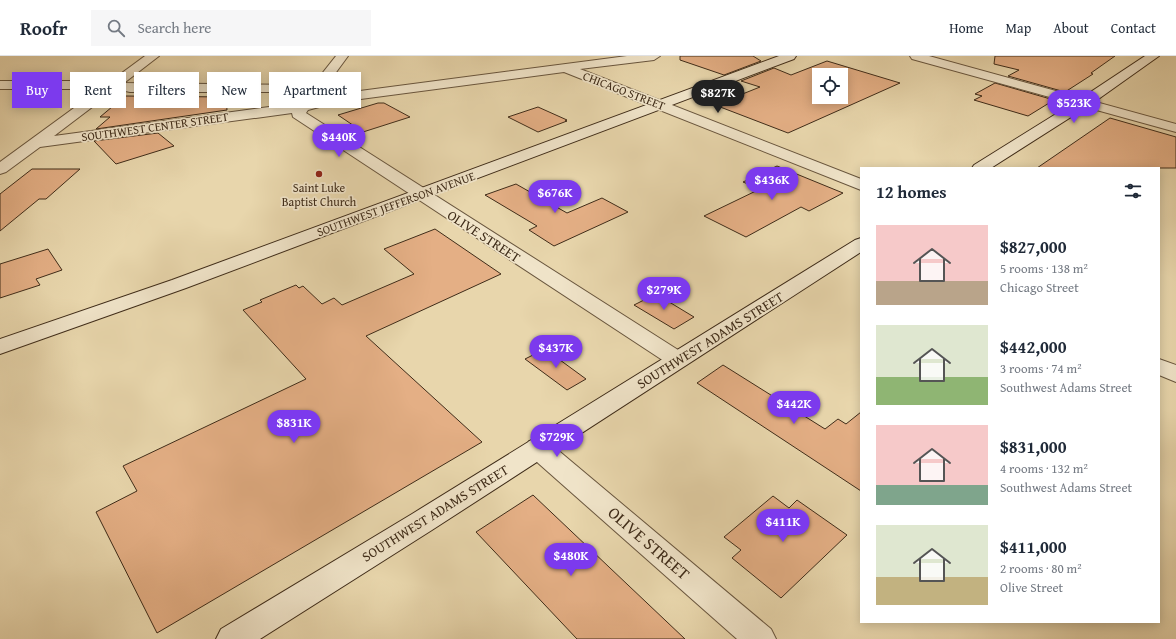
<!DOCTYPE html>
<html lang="en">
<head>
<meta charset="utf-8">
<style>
	body { margin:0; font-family:"Gentium Book Plus",serif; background:#f6f6f7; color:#1f2937; height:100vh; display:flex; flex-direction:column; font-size:15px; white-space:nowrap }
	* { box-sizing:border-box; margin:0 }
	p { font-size:13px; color:#747a83 }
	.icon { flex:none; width:22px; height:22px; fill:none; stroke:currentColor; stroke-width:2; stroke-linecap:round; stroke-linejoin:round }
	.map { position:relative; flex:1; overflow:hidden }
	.side { position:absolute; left:860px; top:111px; width:300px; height:456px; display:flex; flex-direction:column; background:#fff; border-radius:0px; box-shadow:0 2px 10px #0003 }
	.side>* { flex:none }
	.hud { position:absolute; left:12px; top:16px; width:380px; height:36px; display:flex; gap:8px }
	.tools { position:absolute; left:812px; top:12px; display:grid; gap:8px }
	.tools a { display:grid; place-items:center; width:36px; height:36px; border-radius:0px; background:#fff; box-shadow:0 2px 10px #0003; font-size:20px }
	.price { position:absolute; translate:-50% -34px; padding:0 9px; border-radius:14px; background:#7c3aed; color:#fff; font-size:13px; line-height:26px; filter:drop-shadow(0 1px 2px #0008) }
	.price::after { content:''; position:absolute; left:50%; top:24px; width:12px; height:9px; margin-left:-6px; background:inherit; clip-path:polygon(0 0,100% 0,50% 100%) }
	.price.current { background:#222; color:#fff }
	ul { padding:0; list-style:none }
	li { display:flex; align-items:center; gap:12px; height:100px; padding:0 16px }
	li span { display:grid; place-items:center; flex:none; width:112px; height:80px; border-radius:0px; color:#555 }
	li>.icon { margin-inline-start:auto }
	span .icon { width:48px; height:48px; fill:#fffc; stroke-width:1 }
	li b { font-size:17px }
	h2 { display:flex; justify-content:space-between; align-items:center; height:48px; padding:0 16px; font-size:17px }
	.pill { padding:0 14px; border-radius:0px; background:#fff; box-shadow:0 2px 10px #0003; font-size:14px; line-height:36px }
	.pill.current { background:#7c3aed; color:#fff }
	header { display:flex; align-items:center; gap:24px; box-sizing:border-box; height:56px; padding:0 20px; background:#fff; border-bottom:1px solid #e0e1e3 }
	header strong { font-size:19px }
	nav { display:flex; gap:22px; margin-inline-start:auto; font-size:14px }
	.search { width:280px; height:36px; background:#f6f6f7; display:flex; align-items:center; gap:10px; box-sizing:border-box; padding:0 14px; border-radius:0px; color:#747a83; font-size:15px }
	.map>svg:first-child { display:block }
</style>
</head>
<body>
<header>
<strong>Roofr</strong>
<div class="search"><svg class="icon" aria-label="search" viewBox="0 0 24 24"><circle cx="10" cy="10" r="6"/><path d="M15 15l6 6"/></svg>Search here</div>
<nav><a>Home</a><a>Map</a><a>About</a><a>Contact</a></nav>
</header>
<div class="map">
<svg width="1176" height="583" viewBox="0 0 1176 583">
	<rect width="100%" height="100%" fill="#e8d6ac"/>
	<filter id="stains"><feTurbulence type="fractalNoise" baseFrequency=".005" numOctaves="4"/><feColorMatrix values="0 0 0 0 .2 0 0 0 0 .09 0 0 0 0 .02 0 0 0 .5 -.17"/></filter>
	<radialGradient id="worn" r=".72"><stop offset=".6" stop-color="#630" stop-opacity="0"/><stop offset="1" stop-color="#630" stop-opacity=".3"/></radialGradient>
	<g fill="#e4af85" stroke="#3f2c19" fill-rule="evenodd">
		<polygon points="680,0 753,0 761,5 724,19 680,4"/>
		<polygon points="995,0 1115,0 1091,17 1093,18 1065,36 1008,20 1019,14 994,8"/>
		<path d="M827 5 900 27 788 77 715 49 760 31 741 25 774 12 791 19ZM819 19H841V41H819Z"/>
		<polygon points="995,27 1054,44 1028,60 974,44 982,40 975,38"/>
		<polygon points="125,40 226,41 227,54 96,73 110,61 100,61"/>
		<polygon points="378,47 384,47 410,61 363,76 338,59"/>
		<polygon points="538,51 567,64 565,65 567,65 538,76 508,61"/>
		<polygon points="1110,62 1176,81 1176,112 1037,112"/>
		<polygon points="158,77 174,90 116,108 94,85"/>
		<polygon points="777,110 843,137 809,155 801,151 746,181 704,160 760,133 743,126"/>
		<polygon points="32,113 80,113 46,143 39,143 0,175 0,138"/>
		<polygon points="516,128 567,157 602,142 628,156 554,190 529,174 537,170 485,139"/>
		<polygon points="435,173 501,218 366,280 482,386 157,577 96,456 137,435 123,410 306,323 243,254 262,246 260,244 296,229 299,232 303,230 322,248 334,242 342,249 414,218 384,193"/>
		<polygon points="48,193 62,214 36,223 40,229 0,242 0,208"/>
		<polygon points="656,238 694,261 674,273 634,249"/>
		<polygon points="545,293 586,323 567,334 525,303"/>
		<polygon points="723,309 825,373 838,363 846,368 861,356 861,435 697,327"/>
		<polygon points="533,439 685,583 577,583 476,476"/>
		<polygon points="773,440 789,452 797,444 847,479 781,542 732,502 741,494 724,481"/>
	</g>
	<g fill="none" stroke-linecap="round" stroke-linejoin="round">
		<defs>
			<g id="street">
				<path d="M145 0H159L124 27 313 29 336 0H348L326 30 333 31 334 34 333 37H320L316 44 337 38 627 0H660L654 4 580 13 861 123V134L564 16 338 46 308 54 306 57 686 299 689 304 686 309 678 311 670 309 293 61 292 57 40 91 6 116 0 118V106L100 33H0V25H111ZM116 33 130 36H308L299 47 54 80Z"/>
				<polygon points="910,0 929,0 1176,68 1176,76 912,3"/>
				<polygon points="1159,303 1176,309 1176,326 1159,319"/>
				<polygon points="538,383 547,385 771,573 776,583 737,583 529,399 525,392 529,385"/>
			</g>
			<g id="secondary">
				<polygon points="779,0 796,0 794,3 186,232 0,298 0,283 172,224"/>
				<polygon points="1145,0 1159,0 1090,49 991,112 972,112 974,109 1080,43"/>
				<polygon points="861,182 861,196 432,474 260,583 216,583 221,573 412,458 855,184"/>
			</g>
		</defs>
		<use href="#street" stroke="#69563e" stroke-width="2"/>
		<use href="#secondary" stroke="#3f2c19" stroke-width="2"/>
		<use href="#street" fill="#f0e4c9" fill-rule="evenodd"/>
		<use href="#secondary" fill="#f0e4c9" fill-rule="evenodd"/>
	</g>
	<circle fill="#8f2418" stroke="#f0e4c9" stroke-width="1.5" cx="319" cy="118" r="4"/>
	<g text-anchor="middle" stroke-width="3.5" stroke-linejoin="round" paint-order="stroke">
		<g font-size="12" fill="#3f2c19" stroke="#f0e4c9">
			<text transform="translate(624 35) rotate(21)" y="4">CHICAGO STREET</text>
			<text transform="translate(155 71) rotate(-8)" y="4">SOUTHWEST CENTER STREET</text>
			<text transform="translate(396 148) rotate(-20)" y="4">SOUTHWEST JEFFERSON AVENUE</text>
		</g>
		<g font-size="12" fill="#3f2c19" stroke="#f0e4c9">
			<text x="319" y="136">Saint Luke<tspan x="319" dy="14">Baptist Church</tspan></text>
		</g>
		<g font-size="14" fill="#3f2c19" stroke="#f0e4c9">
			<text transform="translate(484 180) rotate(33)" y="5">OLIVE STREET</text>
			<text transform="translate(710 284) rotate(-32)" y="5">SOUTHWEST ADAMS STREET</text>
			<text transform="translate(435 457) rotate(-32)" y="5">SOUTHWEST ADAMS STREET</text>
		</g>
		<g font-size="17" fill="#3f2c19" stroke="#f0e4c9">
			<text transform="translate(649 487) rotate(41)" y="6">OLIVE STREET</text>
		</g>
	</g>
	<rect width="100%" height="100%" filter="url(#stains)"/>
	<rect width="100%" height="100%" fill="url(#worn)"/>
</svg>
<div class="tools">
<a><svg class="icon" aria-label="locate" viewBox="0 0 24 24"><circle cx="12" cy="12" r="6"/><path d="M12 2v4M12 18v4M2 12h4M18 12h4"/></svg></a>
</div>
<b class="price current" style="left:718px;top:58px">$827K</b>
<b class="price" style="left:1074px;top:68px">$523K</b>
<b class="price" style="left:339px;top:102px">$440K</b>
<b class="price" style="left:772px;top:145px">$436K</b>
<b class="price" style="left:555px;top:158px">$676K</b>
<b class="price" style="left:664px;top:255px">$279K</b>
<b class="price" style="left:556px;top:313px">$437K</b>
<b class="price" style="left:794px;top:369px">$442K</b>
<b class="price" style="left:294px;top:388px">$831K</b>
<b class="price" style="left:557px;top:402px">$729K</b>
<b class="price" style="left:783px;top:487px">$411K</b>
<b class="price" style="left:571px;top:521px">$480K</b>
<div class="hud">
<a class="pill current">Buy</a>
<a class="pill">Rent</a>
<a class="pill">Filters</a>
<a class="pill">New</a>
<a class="pill">Apartment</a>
</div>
<section class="side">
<h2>12 homes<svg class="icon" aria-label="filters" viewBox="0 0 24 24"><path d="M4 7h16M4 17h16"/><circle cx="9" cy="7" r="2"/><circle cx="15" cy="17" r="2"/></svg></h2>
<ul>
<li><span style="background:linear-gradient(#f6c9c9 70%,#b9a48a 0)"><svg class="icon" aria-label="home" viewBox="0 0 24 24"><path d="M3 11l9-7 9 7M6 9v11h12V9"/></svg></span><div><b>$827,000</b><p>5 rooms · 138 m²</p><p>Chicago Street</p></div></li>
<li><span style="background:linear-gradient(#dfe7d0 65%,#8fb573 0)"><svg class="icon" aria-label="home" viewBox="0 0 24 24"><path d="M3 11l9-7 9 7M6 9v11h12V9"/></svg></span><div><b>$442,000</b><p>3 rooms · 74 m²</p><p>Southwest Adams Street</p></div></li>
<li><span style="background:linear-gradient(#f6c9c9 75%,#7fa58c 0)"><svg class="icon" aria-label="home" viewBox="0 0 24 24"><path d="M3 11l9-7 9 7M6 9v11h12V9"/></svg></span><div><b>$831,000</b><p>4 rooms · 132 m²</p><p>Southwest Adams Street</p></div></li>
<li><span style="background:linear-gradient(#dfe7d0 65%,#c2b280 0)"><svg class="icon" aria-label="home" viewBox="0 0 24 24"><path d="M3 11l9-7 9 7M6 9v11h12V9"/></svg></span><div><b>$411,000</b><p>2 rooms · 80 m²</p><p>Olive Street</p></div></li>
</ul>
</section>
</div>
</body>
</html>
